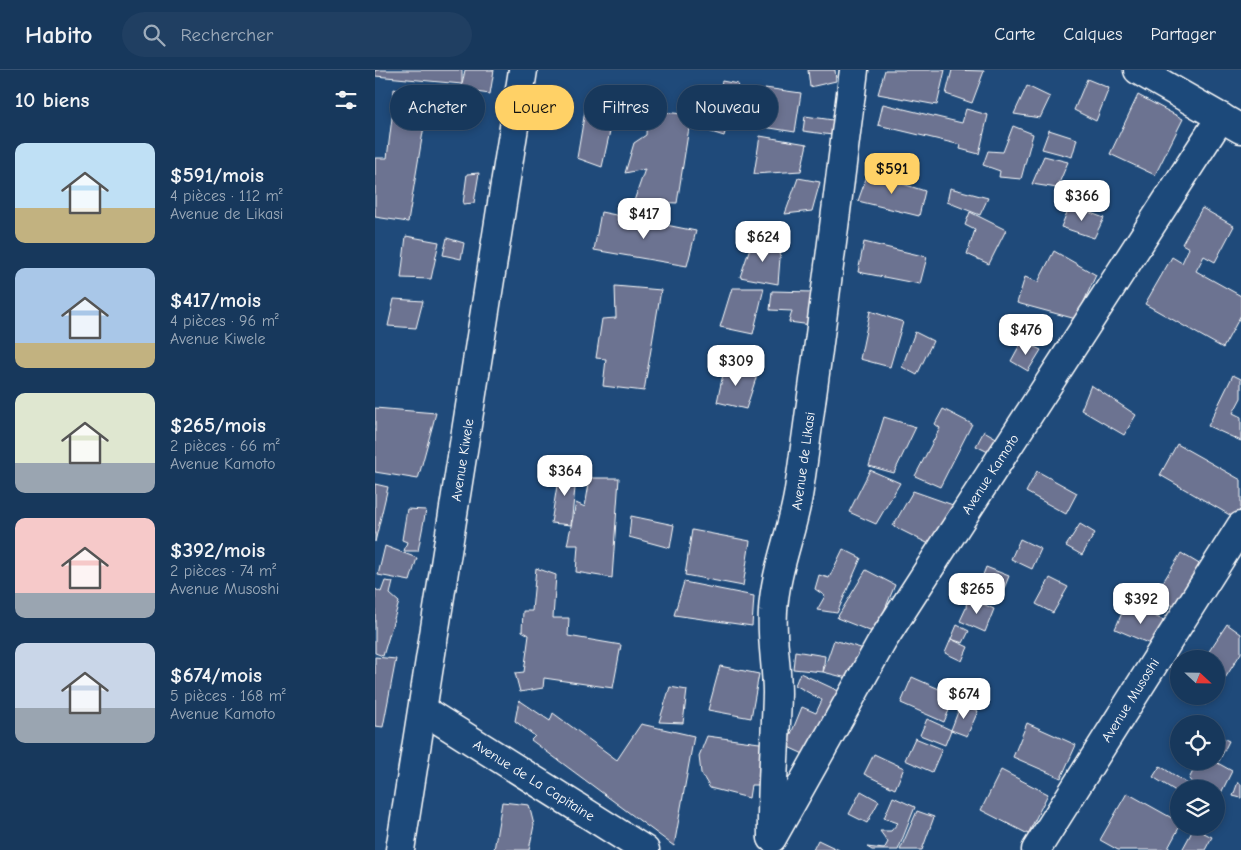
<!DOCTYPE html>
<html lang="fr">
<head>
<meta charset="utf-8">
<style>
	body { margin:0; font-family:"Comic Neue",sans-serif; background:#203f62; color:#f1f3f6; height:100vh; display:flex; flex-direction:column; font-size:19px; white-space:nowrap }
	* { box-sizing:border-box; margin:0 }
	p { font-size:16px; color:#9eacbb }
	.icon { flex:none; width:28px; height:28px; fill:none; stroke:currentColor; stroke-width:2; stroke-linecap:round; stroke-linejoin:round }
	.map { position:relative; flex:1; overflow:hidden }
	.details { display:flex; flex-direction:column; background:#17385c; width:375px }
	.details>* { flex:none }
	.hud { position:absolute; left:15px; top:15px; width:475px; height:45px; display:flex; gap:10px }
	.needle { width:32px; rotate:112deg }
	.buttons { position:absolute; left:795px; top:580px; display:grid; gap:10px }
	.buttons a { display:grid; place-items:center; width:55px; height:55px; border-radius:50%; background:#17385c; box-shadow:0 2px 8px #0003,0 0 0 1px #365272; font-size:25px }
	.price { position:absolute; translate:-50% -42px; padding:0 11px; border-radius:10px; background:#fff; color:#222; font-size:16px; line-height:32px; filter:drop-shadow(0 1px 2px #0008) }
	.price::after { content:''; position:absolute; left:50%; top:30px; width:15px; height:11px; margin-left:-8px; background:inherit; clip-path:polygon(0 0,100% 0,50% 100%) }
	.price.active { background:#ffd166; color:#111 }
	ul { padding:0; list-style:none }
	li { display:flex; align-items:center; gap:15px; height:125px; padding:0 15px }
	li span { display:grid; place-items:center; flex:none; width:140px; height:100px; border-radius:10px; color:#555 }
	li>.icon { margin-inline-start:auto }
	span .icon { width:60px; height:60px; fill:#fffc; stroke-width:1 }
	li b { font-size:21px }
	h2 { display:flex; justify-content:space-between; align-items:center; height:60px; padding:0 15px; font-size:21px }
	.pill { padding:0 18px; border-radius:22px; background:#17385c; box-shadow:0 2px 8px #0003,0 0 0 1px #365272; font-size:18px; line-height:45px }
	.pill.active { background:#ffd166; color:#111 }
	header { display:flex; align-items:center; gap:30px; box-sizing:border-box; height:70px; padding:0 25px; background:#17385c; border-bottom:1px solid #365272 }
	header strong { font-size:24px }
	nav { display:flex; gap:28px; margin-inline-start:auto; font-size:18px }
	.search { width:350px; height:45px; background:#203f62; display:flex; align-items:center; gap:12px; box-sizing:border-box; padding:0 18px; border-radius:28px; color:#9eacbb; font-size:19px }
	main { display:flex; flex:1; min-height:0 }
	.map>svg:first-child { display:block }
</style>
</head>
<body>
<header>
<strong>Habito</strong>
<div class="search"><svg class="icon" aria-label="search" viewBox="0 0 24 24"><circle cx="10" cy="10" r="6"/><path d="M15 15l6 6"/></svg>Rechercher</div>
<nav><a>Carte</a><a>Calques</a><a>Partager</a></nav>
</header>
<main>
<section class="details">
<h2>10 biens<svg class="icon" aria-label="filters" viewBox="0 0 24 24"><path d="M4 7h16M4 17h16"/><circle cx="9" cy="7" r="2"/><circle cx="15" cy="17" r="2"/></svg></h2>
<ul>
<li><span style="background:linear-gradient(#bfe0f5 65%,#c2b280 0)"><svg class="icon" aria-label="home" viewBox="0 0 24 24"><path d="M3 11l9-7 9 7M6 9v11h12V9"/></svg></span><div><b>$591/mois</b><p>4 pièces · 112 m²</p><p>Avenue de Likasi</p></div></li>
<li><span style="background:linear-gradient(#a9c7e8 75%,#c2b280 0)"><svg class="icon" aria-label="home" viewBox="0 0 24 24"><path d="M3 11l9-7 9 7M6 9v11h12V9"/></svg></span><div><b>$417/mois</b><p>4 pièces · 96 m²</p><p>Avenue Kiwele</p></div></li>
<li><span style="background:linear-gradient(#dfe7d0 70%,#9aa5b1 0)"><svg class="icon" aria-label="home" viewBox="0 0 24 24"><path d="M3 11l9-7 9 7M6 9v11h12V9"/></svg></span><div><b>$265/mois</b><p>2 pièces · 66 m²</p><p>Avenue Kamoto</p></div></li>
<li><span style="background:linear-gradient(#f6c9c9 75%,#9aa5b1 0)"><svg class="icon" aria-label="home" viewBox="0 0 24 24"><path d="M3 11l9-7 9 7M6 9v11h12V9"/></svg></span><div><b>$392/mois</b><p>2 pièces · 74 m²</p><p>Avenue Musoshi</p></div></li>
<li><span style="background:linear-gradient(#c9d6e8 65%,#9aa5b1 0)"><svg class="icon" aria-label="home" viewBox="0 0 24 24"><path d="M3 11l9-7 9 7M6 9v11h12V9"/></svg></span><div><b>$674/mois</b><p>5 pièces · 168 m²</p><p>Avenue Kamoto</p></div></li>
</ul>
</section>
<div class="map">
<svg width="866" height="780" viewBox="0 0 866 780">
	<rect width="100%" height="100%" fill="#1f4a7a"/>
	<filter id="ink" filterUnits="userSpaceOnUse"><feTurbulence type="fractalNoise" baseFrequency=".02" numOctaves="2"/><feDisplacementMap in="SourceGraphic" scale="10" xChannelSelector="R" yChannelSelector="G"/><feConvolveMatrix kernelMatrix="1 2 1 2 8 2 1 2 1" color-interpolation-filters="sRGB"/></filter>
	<g filter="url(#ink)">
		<g fill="#6c7391" stroke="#fff">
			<polygon points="0,0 87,0 87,14 0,6"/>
			<polygon points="90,0 119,0 115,24 86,20"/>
			<polygon points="433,0 460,0 461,11 435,17"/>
			<polygon points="510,0 570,0 562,35 503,24"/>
			<polygon points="577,0 609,1 597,33 571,24"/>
			<polygon points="712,9 734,18 721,51 699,40"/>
			<polygon points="347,11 363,14 349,66 333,61"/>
			<polygon points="652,16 675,27 665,48 639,44"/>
			<polygon points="390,18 426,23 420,62 389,57"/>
			<polygon points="19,19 50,26 48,52 17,48"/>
			<polygon points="763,25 808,49 780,105 735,84"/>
			<polygon points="212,29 241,34 227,97 202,88"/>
			<polygon points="508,34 587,53 591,39 613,45 604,84 585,79 586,75 503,55"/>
			<polygon points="272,40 316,45 302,133 259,131 270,99 250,103 259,73 271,65"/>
			<polygon points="430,46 458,50 457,65 428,61"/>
			<polygon points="17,48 49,56 33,152 0,147 0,88 12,88"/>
			<polygon points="638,56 658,64 646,109 624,107 625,101 608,95 613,81 628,82"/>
			<polygon points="674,60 702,69 697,87 667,79"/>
			<polygon points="385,66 432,74 426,101 379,104"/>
			<polygon points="669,86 693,92 682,118 657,114"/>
			<polygon points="104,103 99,133 88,134 92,104"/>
			<polygon points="493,103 550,121 544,146 483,131"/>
			<polygon points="423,108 445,112 437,141 410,144"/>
			<polygon points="575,118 613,128 605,145 572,132"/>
			<polygon points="695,135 729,148 719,168 686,157"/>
			<polygon points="827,138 859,156 840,192 829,186 821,201 866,226 866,245 848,278 770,234 797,187 807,193 814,178 807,174"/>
			<polygon points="226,142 321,161 312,196 219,180"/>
			<polygon points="595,142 631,160 614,194 592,184 600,160 590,155"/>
			<polygon points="31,166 64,172 56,209 26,208"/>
			<polygon points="72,168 89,173 86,189 68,185"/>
			<polygon points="377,172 406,175 403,214 365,207"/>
			<polygon points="489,172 552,187 545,214 483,202"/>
			<polygon points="679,181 721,205 701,249 642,233 650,207 663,212"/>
			<polygon points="240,216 286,220 269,321 228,316 231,289 221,288 227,249 241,248"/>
			<polygon points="357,218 389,218 378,264 345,257"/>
			<polygon points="397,221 438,222 436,255 414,252 417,241 395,240"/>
			<polygon points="19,229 48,231 41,258 13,256"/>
			<polygon points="495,241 528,252 515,297 485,289"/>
			<polygon points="540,262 558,271 542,305 527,297"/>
			<polygon points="647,271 666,280 653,301 636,291"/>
			<polygon points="350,295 382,305 371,339 342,332"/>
			<polygon points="858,305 866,309 866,328 858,343 866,347 866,371 833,356"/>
			<polygon points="716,315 761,345 749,365 706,340"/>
			<polygon points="0,338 61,343 43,409 0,402"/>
			<polygon points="568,339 597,354 565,417 540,406 565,358 560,354"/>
			<polygon points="509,347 541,357 519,403 494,396"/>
			<polygon points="609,361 623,369 615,383 601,376"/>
			<polygon points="802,374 866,410 866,438 860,448 785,405"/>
			<polygon points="185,397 202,400 196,455 176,453"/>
			<polygon points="495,400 525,413 501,454 474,442"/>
			<polygon points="662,401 702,423 691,444 651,422"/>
			<polygon points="215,408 244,408 237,508 201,502 203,475 192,475 201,433 210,437"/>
			<polygon points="0,414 13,417 0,472"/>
			<polygon points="538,421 578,435 556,475 518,456"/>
			<polygon points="32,439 51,440 43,481 29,481 32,472 27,470"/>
			<polygon points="256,446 299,455 295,478 254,467"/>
			<polygon points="705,454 720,463 707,485 691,476"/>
			<polygon points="317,460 375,471 368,516 310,505"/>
			<polygon points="645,469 666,479 657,499 636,489"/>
			<polygon points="10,476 42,488 35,511 3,505"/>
			<polygon points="468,479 486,488 462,543 442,540 450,526 440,519 444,505 454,508"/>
			<polygon points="806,483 831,498 805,540 780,525"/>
			<polygon points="611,497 634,506 626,526 603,518"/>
			<polygon points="161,498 181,505 178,548 194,548 193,566 246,575 238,618 169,608 168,618 145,622 140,603 149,602 154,565 147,561 148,541 157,541"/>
			<polygon points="491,500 520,515 500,563 462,548"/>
			<polygon points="675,508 693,517 678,543 661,534"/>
			<polygon points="10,511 18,512 15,524 24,532 8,586 0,583 0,519 6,522"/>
			<polygon points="309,512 379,526 377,556 299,545"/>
			<polygon points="592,527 619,539 610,562 585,551 591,538"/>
			<polygon points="751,534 791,551 780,576 740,559"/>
			<polygon points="852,554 866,564 866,583 847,613 841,609 841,589 829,589"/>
			<polygon points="582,555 594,561 588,573 576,569"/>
			<polygon points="576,569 593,577 587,591 570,583"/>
			<polygon points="459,570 489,579 480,610 448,602"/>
			<polygon points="420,581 450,586 448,602 418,599"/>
			<polygon points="0,587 21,589 8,657 0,656"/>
			<polygon points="345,596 384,604 376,648 333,640"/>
			<polygon points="425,603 468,623 435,687 411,676 427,637 441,643 447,630 420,615"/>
			<polygon points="537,607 580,626 569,652 526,633"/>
			<polygon points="295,617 312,620 308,653 284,652"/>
			<polygon points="815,626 836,626 830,635"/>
			<polygon points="144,630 175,651 178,643 242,690 266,654 319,666 299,776 156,670 160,666 140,651"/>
			<polygon points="586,634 603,641 592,666 576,660"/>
			<polygon points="552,649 576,660 570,675 545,665"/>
			<polygon points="652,653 701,675 686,708 638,687"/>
			<polygon points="841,665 854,671 844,691 841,689"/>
			<polygon points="332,666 392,674 388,715 376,715 374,728 335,718 326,703 324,686"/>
			<polygon points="540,668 567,679 557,702 530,690"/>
			<polygon points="499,684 529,698 520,719 489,704"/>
			<polygon points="823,691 839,691 857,701 845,725 841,724 841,719 815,719 818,714 814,709"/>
			<polygon points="785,696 813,714 810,719 804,719 804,723 778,707"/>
			<polygon points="626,700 673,724 653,764 606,740"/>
			<polygon points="863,712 866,714 866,728 858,726"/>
			<polygon points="486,721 504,731 492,753 474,744"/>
			<polygon points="752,723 804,752 804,756 805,756 792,780 743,780 725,770"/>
			<polygon points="518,727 540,737 523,780 497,780 492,777 509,779 513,772 505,761 516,761 523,753 509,748"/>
			<polygon points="127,732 154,735 159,755 154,780 119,780"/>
			<polygon points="542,741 559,747 547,780 525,780"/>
			<polygon points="819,758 837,767 830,780 807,780"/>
			<polygon points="443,770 464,780 438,780"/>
		</g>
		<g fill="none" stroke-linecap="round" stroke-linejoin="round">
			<defs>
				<g id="street">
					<polyline points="763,0 866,59"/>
					<polyline points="48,640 270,780"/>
					<path d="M397 766C396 718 401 671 402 623 402 596 396 568 398 541 400 500 418 461 424 420 444 280 461 140 479 0"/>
					<polyline points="397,768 508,570 846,47"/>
					<polyline points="661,780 866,456"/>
				</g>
				<polyline id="secondary" points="25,780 148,0"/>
			</defs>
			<use href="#street" stroke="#fff" stroke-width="31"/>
			<use href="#secondary" stroke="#fff" stroke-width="31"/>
			<use href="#street" stroke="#1f4a7a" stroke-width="28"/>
			<use href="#secondary" stroke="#1f4a7a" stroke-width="28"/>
		</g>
	</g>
	<g text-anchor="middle" stroke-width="4.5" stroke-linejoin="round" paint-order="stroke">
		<g font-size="14" fill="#fff" stroke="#1f4a7a">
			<text transform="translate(87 390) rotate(-81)" y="5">Avenue Kiwele</text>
			<text transform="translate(428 391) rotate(-82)" y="5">Avenue de Likasi</text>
			<text transform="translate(615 404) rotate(-57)" y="5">Avenue Kamoto</text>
			<text transform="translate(755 630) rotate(-58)" y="5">Avenue Musoshi</text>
			<text transform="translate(159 710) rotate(32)" y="5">Avenue de La Capitaine</text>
		</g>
	</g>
</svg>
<div class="buttons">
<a><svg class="needle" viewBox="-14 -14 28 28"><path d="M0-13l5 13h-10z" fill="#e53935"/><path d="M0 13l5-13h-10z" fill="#9eacbb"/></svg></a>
<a><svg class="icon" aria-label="locate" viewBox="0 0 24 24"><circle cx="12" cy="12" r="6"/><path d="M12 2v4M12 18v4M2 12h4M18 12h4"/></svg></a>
<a><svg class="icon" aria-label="layers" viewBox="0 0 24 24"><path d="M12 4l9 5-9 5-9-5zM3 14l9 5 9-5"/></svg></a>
</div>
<b class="price active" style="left:517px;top:125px">$591</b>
<b class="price" style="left:707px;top:152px">$366</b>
<b class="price" style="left:269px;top:170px">$417</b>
<b class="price" style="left:388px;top:193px">$624</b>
<b class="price" style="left:651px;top:286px">$476</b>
<b class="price" style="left:361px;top:317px">$309</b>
<b class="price" style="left:190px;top:427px">$364</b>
<b class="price" style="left:602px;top:545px">$265</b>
<b class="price" style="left:766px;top:555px">$392</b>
<b class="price" style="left:589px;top:650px">$674</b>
<div class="hud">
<a class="pill">Acheter</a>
<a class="pill active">Louer</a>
<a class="pill">Filtres</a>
<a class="pill">Nouveau</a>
</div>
</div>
</main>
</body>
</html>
